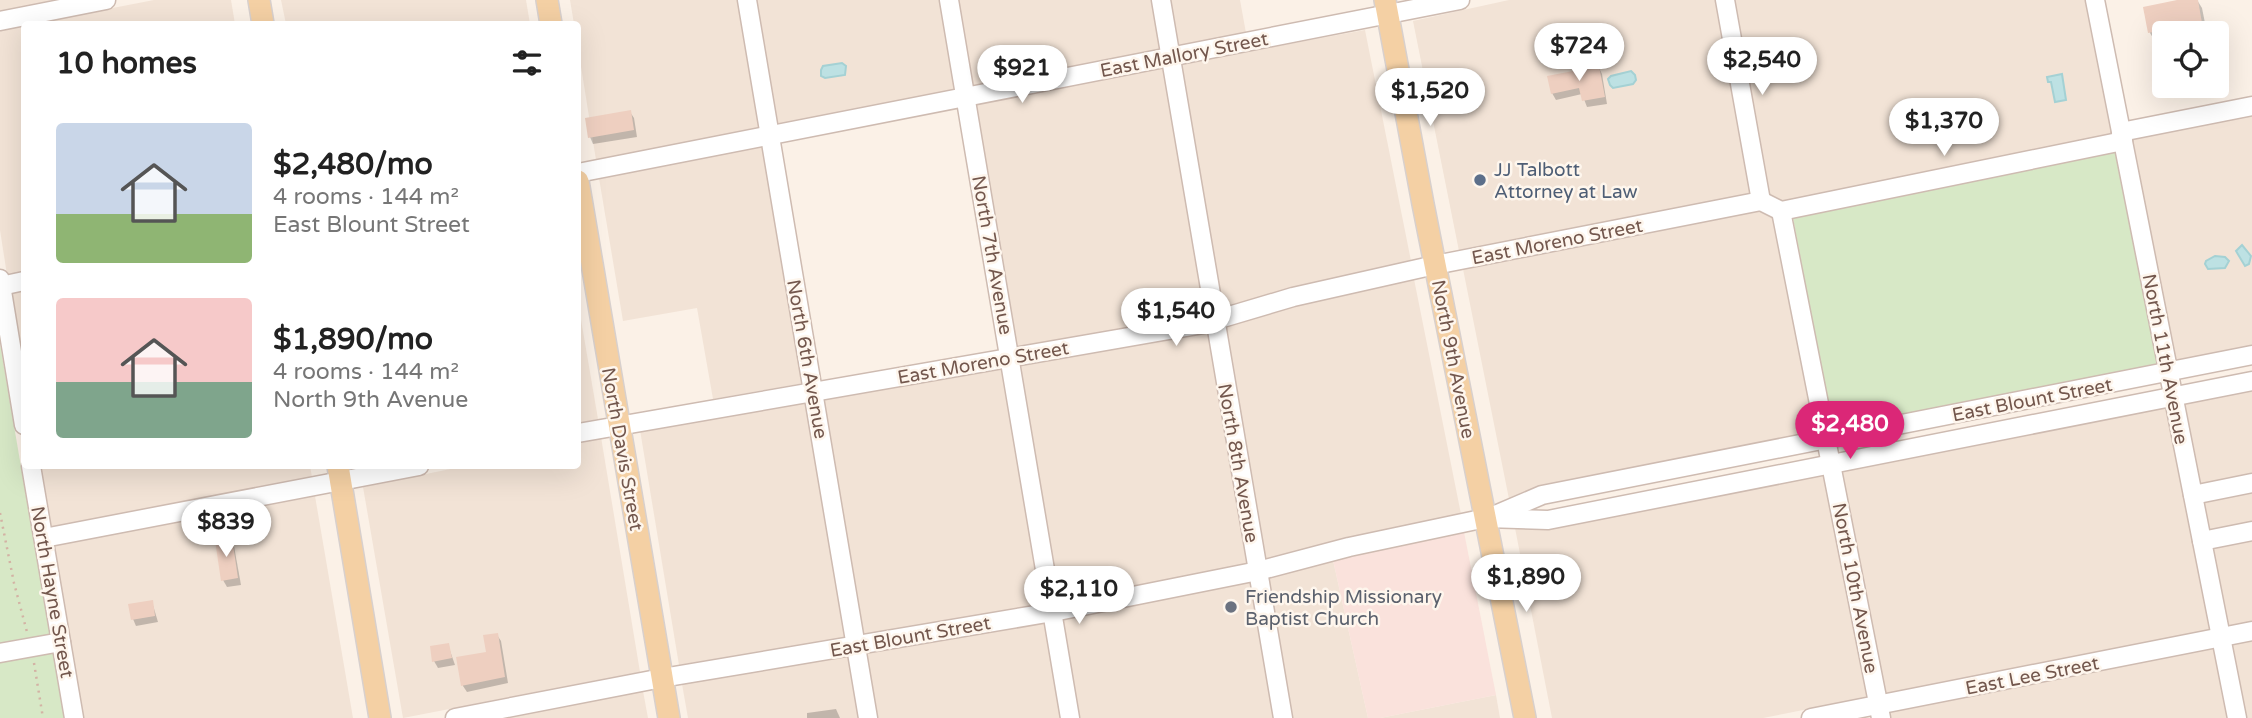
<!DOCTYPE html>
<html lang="en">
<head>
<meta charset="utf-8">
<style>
	body { margin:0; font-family:"Varela Round",sans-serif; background:#f2f2f2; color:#222; height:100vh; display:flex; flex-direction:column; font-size:26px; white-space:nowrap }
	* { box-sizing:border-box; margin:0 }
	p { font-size:23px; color:#767676 }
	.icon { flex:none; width:38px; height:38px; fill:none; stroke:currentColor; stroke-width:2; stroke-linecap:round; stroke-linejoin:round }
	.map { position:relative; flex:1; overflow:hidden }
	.side { position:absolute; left:21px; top:21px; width:560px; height:448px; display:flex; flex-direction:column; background:#fff; border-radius:7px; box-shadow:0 7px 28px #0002 }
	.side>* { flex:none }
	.controls { position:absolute; left:2152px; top:21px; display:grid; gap:14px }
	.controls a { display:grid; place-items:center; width:77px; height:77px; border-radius:7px; background:#fff; box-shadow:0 7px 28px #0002; font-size:35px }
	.price { position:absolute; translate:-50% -60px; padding:0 16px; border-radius:24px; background:#fff; color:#222; font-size:23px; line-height:46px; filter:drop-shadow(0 2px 4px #0008) }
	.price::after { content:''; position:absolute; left:50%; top:42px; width:21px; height:16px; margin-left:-10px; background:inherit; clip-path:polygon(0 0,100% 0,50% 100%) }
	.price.active { background:#db2777; color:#fff }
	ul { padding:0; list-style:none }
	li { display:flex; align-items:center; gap:21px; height:175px; padding:0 35px }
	li span { display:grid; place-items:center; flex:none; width:196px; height:140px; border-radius:7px; color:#555 }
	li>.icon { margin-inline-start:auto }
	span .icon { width:84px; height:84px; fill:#fffc; stroke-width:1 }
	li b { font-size:30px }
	h2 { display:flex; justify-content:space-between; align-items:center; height:84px; padding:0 35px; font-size:30px }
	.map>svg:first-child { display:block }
</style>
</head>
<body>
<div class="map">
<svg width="2252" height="718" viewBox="0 0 2252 718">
	<rect width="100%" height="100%" fill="#fbf1e7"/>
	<g fill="#f2e3d6">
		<polygon points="0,0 55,0 0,11"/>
		<polygon points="154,0 231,0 235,24 30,24"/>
		<polygon points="281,0 526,0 530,24 286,24"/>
		<polygon points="570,0 739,0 761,128 596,160 578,48 578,24 574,24"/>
		<polygon points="756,0 941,0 956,89 777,125"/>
		<polygon points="958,0 1153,0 1161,49 972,86"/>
		<polygon points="1169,0 1240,0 1246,33 1177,46"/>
		<polygon points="1509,0 1717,0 1751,193 1459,251 1413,21"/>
		<polygon points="1733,0 2086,0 2113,133 1782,201 1768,194"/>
		<polygon points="24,26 24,272 7,275 0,230 0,30"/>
		<polygon points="1365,30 1411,261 1292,288 1221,308 1180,64"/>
		<polygon points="1164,67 1206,314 1017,347 975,104"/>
		<polygon points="2252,115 2252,346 2176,361 2131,139"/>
		<polygon points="764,146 804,383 713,399 697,308 623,321 599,178"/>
		<polygon points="1760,211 1774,218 1817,432 1541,485 1509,499 1463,269"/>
		<polygon points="1414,279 1461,514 1347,538 1264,560 1224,327 1295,306"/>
		<polygon points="24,291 24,376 11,294"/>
		<polygon points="578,302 598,419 578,423"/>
		<polygon points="1209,333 1249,564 1059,601 1020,365"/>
		<polygon points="1004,368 1043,604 863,635 823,399"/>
		<polygon points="2252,390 2252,622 2228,627 2183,404"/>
		<polygon points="807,402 847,637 679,665 640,430"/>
		<polygon points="2167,407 2212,630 1885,694 1841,471"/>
		<polygon points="601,437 640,672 403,718 363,487 465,466 578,466 578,442"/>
		<polygon points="40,466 310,466 312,477 50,527"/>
		<polygon points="1825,474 1869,697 1763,718 1552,718 1515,528 1548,529"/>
		<polygon points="315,496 353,718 82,718 53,546"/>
		<polygon points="1333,560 1368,718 1291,718 1268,578"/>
		<polygon points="1252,582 1275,718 1079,718 1062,619"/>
		<polygon points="1046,622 1062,718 877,718 866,653"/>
		<polygon points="2252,641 2252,718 2246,718 2231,645"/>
		<polygon points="2215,648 2229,718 1890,718 1888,712"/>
		<polygon points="850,656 860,718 688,718 682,684"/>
		<polygon points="643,691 648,718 503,718"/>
		<polygon points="1496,695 1500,718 1380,718"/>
	</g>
	<polygon fill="#fae2dc" points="1464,532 1496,695 1380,718 1368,718 1333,560"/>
	<g fill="#d7e8c6">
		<polygon points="2115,152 2158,367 1833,430 1793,218"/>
		<polygon points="0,344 64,718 0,718"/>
	</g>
	<g fill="#bde1e3" stroke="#a4d1d4" stroke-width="2">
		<polygon points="842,63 846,66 845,75 825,78 821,76 821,70 823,66"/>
		<polygon points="1631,71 1635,75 1636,80 1633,84 1613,88 1610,85 1608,79 1611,76"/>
		<polygon points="2062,74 2066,100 2055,102 2051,82 2048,82 2047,77"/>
		<polygon points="2242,245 2251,256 2249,264 2245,266 2236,251"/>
		<polygon points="2215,256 2225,257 2229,261 2225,268 2208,269 2205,264 2206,261"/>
	</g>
	<g fill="#0003">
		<polygon points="2186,0 2197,0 2202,8 2207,33 2165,33 2165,41 2156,43 2150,33 2145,8"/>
		<polygon points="1599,68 1602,74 1607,104 1587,107 1582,94 1556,100 1552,93"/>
		<polygon points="630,112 634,118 637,137 593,144 590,137"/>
		<polygon points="231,540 234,546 241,585 227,587 223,580"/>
		<polygon points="152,602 158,622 136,626 133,619"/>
		<polygon points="497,635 501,641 508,683 467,692 463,686 458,659 488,654"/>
		<polygon points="448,645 455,665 438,668 434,661"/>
		<polygon points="836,709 840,718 807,718 807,713"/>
	</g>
	<g fill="#eecfc0">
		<polygon points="2177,0 2198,0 2202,23 2148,33 2143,7"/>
		<polygon points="1599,66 1605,97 1582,101 1579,88 1551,94 1547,76"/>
		<polygon points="631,110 634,130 588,138 585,118"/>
		<polygon points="232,538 238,578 221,581 215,540"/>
		<polygon points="153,600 155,616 131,620 128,604"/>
		<polygon points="498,633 505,677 461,686 456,657 486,652 483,635"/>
		<polygon points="449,643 452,658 432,662 430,646"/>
	</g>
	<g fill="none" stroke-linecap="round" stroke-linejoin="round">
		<defs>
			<g id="minor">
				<polyline points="747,0 868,718"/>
				<polyline points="949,0 1070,718"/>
				<polyline points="1161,0 1283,718"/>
				<polyline points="1725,0 1761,201"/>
				<polyline points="2095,0 2237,718"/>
				<polyline points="0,21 106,0"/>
				<polyline points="2121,132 2252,106"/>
				<polyline points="578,173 1460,0"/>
				<polyline points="1781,211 1881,718"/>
				<polyline points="0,279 24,425"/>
				<polyline points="1,286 24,281"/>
				<polyline points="578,433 1215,322 1219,319 1293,297 1435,265 1761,201 1781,211 2123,141"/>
				<polyline points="31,466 74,718"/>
				<polyline points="2193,495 2252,483"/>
				<polyline points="1493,516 1542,495 2252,355"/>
				<polyline points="44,538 419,466"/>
				<polyline points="2202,541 2252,531"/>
				<polyline points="0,653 61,642"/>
				<polyline points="455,718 662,678 1053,612 1258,571 1349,547 1486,518 1548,520 2252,381"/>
				<polyline points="1811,718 2252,631"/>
			</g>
			<g id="major">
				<polyline points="259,0 263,24"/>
				<polyline points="547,0 551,24"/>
				<polyline points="1385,0 1423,204 1525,718"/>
				<polyline points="578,181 669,718"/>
				<polyline points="338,466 380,718"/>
			</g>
		</defs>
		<use href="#minor" stroke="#cebbb1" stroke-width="21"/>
		<use href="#major" stroke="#d8d0cd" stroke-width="24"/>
		<g stroke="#d3b2a4" stroke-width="2.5" stroke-dasharray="2 5" stroke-linecap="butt">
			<polyline points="0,513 14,583 27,632"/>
			<polyline points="34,663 43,718"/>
		</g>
		<use href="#minor" stroke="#fff" stroke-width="18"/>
		<use href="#major" stroke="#f4d0a4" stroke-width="21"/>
	</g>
	<circle fill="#5c6f8a" stroke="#fef6ed" stroke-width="2.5" cx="1480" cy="180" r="7"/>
	<circle fill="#6b7280" stroke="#fef6ed" stroke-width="2.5" cx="1231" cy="607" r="7"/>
	<g text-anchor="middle" stroke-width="5" stroke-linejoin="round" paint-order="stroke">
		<g font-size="19" fill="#73574d" stroke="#fef6ed">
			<text transform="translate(1184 54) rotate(-11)" y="7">East Mallory Street</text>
			<text transform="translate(1557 241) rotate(-11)" y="7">East Moreno Street</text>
			<text transform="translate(993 255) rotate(80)" y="7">North 7th Avenue</text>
			<text transform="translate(808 359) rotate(80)" y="7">North 6th Avenue</text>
			<text transform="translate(1454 359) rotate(79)" y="7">North 9th Avenue</text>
			<text transform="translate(2166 359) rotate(79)" y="7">North 11th Avenue</text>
			<text transform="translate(983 362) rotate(-10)" y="7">East Moreno Street</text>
			<text transform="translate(2032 399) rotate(-11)" y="7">East Blount Street</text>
			<text transform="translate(623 449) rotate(80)" y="7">North Davis Street</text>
			<text transform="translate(1239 463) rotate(80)" y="7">North 8th Avenue</text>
			<text transform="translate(1856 588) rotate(79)" y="7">North 10th Avenue</text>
			<text transform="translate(53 592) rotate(80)" y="7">North Hayne Street</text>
			<text transform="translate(910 636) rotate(-10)" y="7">East Blount Street</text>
			<text transform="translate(2032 675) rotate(-11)" y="7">East Lee Street</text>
		</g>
		<g font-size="19" fill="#4e5e75" stroke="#fef6ed" text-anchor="start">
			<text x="1494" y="176">JJ Talbott<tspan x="1494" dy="22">Attorney at Law</tspan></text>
		</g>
		<g font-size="19" fill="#5b616d" stroke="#fef6ed" text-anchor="start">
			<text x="1245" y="603">Friendship Missionary<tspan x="1245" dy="22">Baptist Church</tspan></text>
		</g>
	</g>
</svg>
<div class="controls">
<a><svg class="icon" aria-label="locate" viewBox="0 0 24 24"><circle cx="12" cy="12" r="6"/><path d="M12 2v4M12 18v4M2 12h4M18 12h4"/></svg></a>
</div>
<b class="price" style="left:1579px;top:83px">$724</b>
<b class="price" style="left:1762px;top:97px">$2,540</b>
<b class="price" style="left:1022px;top:105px">$921</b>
<b class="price" style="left:1430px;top:128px">$1,520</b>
<b class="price" style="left:1944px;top:158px">$1,370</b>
<b class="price" style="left:1176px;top:348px">$1,540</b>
<b class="price active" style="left:1850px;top:461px">$2,480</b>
<b class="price" style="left:226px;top:559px">$839</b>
<b class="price" style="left:1526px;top:614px">$1,890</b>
<b class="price" style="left:1079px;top:626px">$2,110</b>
<section class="side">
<h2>10 homes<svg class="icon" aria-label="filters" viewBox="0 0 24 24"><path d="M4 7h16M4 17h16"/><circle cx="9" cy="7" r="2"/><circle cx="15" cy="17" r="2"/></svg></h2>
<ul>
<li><span style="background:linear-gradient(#c9d6e8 65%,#8fb573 0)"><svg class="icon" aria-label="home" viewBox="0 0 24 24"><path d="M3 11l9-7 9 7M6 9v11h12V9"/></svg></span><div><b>$2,480/mo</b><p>4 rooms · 144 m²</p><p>East Blount Street</p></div></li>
<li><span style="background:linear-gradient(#f6c9c9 60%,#7fa58c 0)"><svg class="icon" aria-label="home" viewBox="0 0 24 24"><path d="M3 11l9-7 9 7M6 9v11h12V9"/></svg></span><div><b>$1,890/mo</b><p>4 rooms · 144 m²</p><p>North 9th Avenue</p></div></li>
</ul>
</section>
</div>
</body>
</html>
